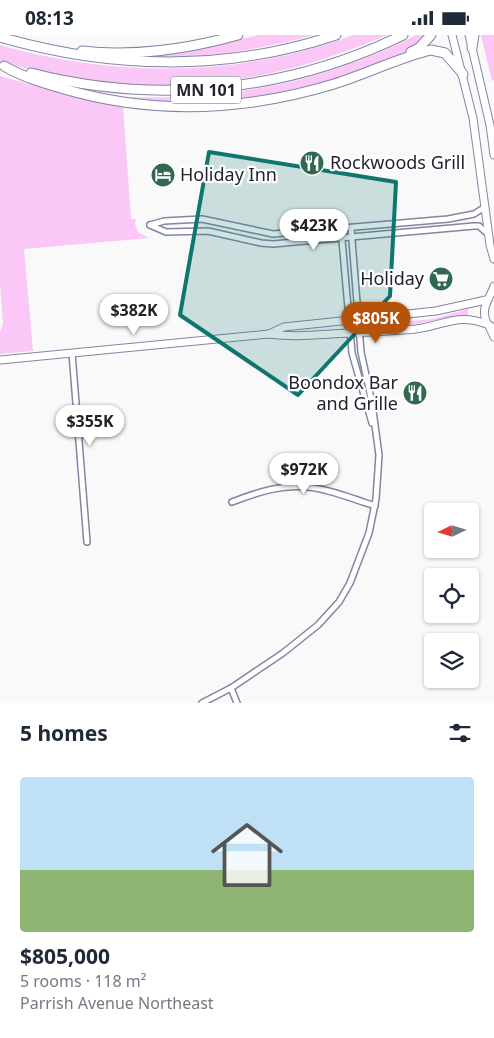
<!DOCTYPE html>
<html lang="en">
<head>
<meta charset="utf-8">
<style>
	body { margin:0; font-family:"Noto Sans",sans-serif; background:#f6f6f7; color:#1f2937; height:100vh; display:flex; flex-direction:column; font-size:19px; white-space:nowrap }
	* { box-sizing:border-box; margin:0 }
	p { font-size:16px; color:#747a83 }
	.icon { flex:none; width:28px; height:28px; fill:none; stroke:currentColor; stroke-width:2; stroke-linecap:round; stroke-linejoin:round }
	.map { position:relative; height:668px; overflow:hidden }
	.drawer { display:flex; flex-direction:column; background:#fff; flex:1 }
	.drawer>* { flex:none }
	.needle { width:32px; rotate:265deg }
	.tools { position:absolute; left:424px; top:468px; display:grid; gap:10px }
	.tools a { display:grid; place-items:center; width:55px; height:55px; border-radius:5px; background:#fff; box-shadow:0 1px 4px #0004; font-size:25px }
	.price { position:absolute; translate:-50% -42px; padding:0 11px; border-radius:18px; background:#fff; color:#222; font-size:16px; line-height:32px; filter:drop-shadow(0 1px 2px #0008) }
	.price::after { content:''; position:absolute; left:50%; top:30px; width:15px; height:11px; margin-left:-8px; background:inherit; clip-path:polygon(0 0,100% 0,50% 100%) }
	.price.current { background:#b45309; color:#fff }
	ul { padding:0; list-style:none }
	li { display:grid; align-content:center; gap:10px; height:265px; padding:0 20px }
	li span { display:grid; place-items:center; height:155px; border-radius:5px; color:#555 }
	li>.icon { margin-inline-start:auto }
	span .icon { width:90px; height:90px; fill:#fffc; stroke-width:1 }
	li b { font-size:21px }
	h2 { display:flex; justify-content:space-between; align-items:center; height:60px; padding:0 20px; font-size:21px }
	.status { display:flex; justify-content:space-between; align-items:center; height:35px; padding:0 25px; background:#fff; direction:ltr }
	.status svg { height:14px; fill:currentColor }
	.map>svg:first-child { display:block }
</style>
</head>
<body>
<div class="status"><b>08:13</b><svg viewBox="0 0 49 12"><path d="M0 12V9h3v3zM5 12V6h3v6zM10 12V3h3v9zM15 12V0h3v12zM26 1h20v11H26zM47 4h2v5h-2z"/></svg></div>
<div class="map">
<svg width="494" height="668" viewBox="0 0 494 668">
	<rect width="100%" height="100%" fill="#f9f9f9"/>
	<g fill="#fbc7f7">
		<path d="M259 0H314C260 15 207 23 151 22V19L213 10Z"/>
		<path d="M353 0H387C257 56 136 66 0 26V10C115 43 241 43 353 0Z"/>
		<path d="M416 0H428L419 11 375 31 327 46 246 65 189 68 130 65V62C229 65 328 47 416 0Z"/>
		<polygon points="481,0 494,0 494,45 492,46"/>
		<polygon points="0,41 83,64 123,71 131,184 136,184 135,189 138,197 149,203 24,214 33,316 0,319 0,297 3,289 0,250"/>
		<polygon points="468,274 468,280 410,290 370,294 370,290 433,284"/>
	</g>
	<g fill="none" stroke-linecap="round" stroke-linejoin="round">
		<defs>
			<g id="street">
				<polyline points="150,190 166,197 208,196 261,208 273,209 474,191 479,191 488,199"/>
				<polyline points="150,190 164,186 202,184 273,199 448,184 474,179 485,172"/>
				<polyline points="341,194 352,318 372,388"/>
				<polyline points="72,318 87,507"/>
				<path d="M232 467C296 442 313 450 375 471"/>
				<polyline points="231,653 237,668"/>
				<polyline points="202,668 231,653 283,618 318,590 339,567 350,548 369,498 376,464 379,420 372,368 361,317 351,193"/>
			</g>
			<g id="secondary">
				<polyline points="452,0 473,83 490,210 494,224"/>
				<polyline points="469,0 490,90 494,120"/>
				<path d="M494 251C489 266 480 272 487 289L494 293"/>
				<polyline points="489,291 494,302"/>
				<polyline points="269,299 284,292 436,276 486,265"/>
				<path d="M0 325 269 299C296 303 323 299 350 298 372 297 394 296 416 294 446 290 456 278 487 289"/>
			</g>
			<g id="highway">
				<path d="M0 2C110 34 226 37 336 0"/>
				<polyline points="472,13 474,0"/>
				<path d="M82 16C132 22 189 14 238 0"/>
				<polyline points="411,17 419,13 431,0"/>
				<path d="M4 31C23 42 43 48 64 54 153 80 245 76 334 49 366 39 398 23 431 15L445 18 463 39"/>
				<path d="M31 38C155 70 287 57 403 0"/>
			</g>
		</defs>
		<use href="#street" stroke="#8285a4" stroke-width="8"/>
		<use href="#secondary" stroke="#8285a4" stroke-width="9"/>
		<use href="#highway" stroke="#8285a4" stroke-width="11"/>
		<use href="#street" stroke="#fff" stroke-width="5"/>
		<use href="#secondary" stroke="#fff" stroke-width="7"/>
		<use href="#highway" stroke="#fff" stroke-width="9"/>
	</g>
	<path fill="#0f766e" fill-opacity="0.2" stroke="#0f766e" stroke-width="4" stroke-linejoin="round" d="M209 117 396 147 390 261 298 360 180 280Z"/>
	<defs>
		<symbol id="restaurant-disc" viewBox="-11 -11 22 22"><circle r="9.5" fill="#306850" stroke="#fff"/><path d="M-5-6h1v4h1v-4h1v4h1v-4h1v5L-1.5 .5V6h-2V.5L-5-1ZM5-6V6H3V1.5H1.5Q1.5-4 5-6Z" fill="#fff"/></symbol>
		<symbol id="hotel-disc" viewBox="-11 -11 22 22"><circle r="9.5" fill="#306850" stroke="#fff"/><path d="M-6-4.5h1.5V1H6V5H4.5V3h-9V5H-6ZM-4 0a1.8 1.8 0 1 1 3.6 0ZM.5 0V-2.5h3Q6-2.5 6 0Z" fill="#fff"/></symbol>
		<symbol id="supermarket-disc" viewBox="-11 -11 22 22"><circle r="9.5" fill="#306850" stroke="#fff"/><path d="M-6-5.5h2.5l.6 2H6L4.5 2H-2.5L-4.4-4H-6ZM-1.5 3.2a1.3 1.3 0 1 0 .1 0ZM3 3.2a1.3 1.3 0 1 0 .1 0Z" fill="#fff"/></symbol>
	</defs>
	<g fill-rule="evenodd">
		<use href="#restaurant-disc" x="298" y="114" width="28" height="28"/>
		<use href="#hotel-disc" x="149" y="126" width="28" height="28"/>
		<use href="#supermarket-disc" x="427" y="230" width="28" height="28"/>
		<use href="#restaurant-disc" x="401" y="344" width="28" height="28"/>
	</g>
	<g text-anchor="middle" stroke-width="4.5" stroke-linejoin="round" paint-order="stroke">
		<rect fill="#fff" stroke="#64656d" stroke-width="1" x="171" y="41.5" width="70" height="27" rx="4"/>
		<g font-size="16" font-weight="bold" fill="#22232f">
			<text x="206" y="61">MN 101</text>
		</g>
		<g font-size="18" fill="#22232f" stroke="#fff" text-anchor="start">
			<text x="330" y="134">Rockwoods Grill</text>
			<text x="180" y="146">Holiday Inn</text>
			<text x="424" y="250" text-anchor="end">Holiday</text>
			<text x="398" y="354" text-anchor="end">Boondox Bar<tspan x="398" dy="21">and Grille</tspan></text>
		</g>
	</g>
</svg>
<div class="tools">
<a><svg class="needle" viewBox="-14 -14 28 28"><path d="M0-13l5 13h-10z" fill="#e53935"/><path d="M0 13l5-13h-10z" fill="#747a83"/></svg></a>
<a><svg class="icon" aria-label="locate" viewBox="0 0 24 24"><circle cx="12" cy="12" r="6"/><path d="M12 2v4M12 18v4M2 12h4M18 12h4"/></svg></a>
<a><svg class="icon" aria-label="layers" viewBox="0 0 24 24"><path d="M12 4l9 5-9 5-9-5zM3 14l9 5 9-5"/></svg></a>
</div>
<b class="price" style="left:314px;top:216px">$423K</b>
<b class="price" style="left:134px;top:301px">$382K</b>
<b class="price current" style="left:376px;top:309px">$805K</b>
<b class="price" style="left:90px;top:412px">$355K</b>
<b class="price" style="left:304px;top:460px">$972K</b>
</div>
<section class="drawer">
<h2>5 homes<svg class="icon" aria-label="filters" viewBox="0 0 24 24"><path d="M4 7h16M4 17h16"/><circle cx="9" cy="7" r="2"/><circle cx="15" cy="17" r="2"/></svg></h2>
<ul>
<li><span style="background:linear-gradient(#bfe0f5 60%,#8fb573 0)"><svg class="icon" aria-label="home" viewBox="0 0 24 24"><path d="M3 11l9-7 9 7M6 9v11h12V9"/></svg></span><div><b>$805,000</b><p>5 rooms · 118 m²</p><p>Parrish Avenue Northeast</p></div></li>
</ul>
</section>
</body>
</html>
